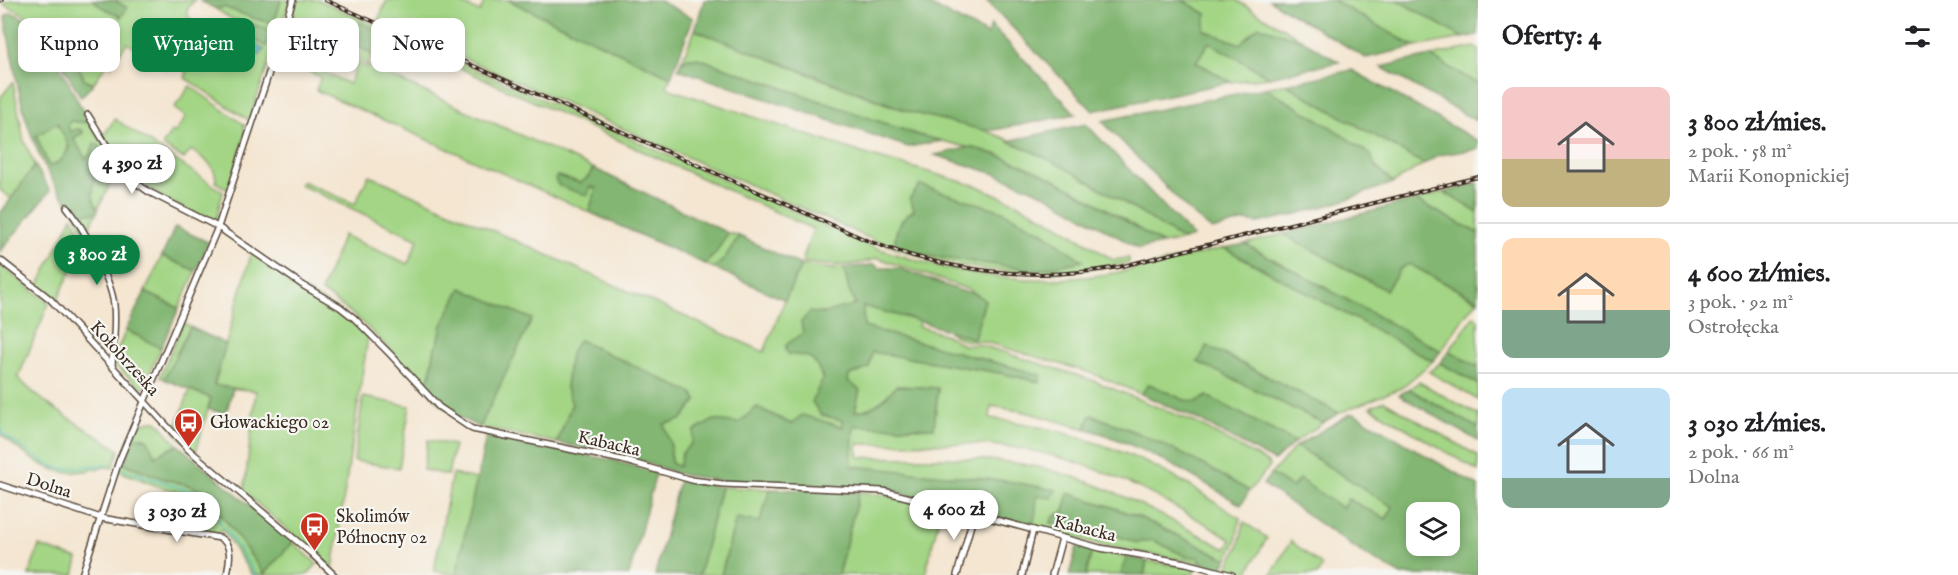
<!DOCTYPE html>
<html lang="pl">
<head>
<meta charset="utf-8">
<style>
	body { margin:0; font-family:"IM FELL English",serif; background:#f6f6f6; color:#202124; height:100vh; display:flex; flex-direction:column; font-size:22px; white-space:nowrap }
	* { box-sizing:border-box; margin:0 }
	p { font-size:20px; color:#757577 }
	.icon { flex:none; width:33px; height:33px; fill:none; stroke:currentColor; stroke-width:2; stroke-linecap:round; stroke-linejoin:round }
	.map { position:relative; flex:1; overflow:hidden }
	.panel { display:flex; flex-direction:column; background:#fff; width:480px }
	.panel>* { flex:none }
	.hud { position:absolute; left:18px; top:18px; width:570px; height:54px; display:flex; gap:12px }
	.buttons { position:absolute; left:1406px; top:502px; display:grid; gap:12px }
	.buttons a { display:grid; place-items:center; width:54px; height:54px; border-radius:12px; background:#fff; box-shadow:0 3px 9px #0003; font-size:30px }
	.price { position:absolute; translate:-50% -51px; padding:0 14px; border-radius:21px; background:#fff; color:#222; font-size:20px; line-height:39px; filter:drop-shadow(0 2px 3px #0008) }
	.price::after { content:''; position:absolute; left:50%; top:36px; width:18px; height:14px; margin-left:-9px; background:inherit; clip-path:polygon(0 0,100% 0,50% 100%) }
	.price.active { background:#0b8043; color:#fff }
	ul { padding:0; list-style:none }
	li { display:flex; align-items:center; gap:18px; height:150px; padding:0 24px }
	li+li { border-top:2px solid #e0e0e0 }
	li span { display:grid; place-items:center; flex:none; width:168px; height:120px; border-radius:12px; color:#555 }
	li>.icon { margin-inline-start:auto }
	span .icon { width:72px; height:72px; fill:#fffc; stroke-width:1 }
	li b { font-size:26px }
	h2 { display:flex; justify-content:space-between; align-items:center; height:72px; padding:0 24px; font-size:26px }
	.pill { padding:0 21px; border-radius:12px; background:#fff; box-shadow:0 3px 9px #0003; font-size:21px; line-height:54px }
	.pill.active { background:#0b8043; color:#fff }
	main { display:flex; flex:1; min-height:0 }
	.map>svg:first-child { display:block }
</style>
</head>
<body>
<main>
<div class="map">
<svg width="1478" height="575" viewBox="0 0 1478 575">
	<rect width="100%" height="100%" fill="#f6f6f2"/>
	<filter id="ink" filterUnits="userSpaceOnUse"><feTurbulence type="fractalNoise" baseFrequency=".0167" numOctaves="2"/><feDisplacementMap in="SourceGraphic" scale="12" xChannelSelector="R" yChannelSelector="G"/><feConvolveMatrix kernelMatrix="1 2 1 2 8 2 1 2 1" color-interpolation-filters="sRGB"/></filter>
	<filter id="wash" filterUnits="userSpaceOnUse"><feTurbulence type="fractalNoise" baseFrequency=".008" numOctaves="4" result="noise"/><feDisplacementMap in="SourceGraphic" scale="24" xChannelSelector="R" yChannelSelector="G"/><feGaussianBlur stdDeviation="1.35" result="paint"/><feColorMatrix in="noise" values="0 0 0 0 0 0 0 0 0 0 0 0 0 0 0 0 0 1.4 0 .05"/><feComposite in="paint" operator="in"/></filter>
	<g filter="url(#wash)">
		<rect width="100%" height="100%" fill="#f4e6d1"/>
		<g fill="#a3d585" stroke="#6f8052" stroke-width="1.5" fill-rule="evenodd">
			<path d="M12 0H93L100 6 121 17 127 8 114 0H195C192 3 186 8 187 13 188 21 216 36 224 40L230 28 266 46 272 30 246 22 233 20 216 9 224 7 256 19 274 24 281 0H290L250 118 247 119 185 78 187 72 171 62 166 69 127 43 111 66 107 63 93 84 84 79C78 58 63 60 52 47 42 36 34 23 23 14 17 9 9 9 2 3Z"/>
			<path d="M297 0H319L874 247C942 271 1013 285 1085 277 1132 272 1178 259 1224 248L1433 361 1401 388 1339 413 1226 355 1198 362 1323 423 1295 442 1207 396 1196 402 1184 400 1149 384 1141 394 1091 373 982 341C969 343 957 340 948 330L974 339 985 300 970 290 878 258C853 268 828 266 802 262L813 229 359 22 354 29C344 29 335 24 325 24L320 28 308 22 293 18Z"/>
			<path d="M387 0H453L480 12 485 0H508L671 77 667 86 670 89 865 154 977 186 1018 204 1060 226 1113 260 1129 258V263C1057 277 984 276 914 254L1035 270 1082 261 1044 233 1002 211 914 210C900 218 893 232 896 248L876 241 378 20Z"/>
			<polygon points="1182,0 1236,0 1306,42 1259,26 1240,44 1203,30 1206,14"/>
			<polygon points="1333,0 1397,0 1463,38 1415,47"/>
			<path d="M695 30 886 104C918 115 951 120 983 130 1056 155 1119 200 1183 240L1162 244 1125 220 1063 184 999 155 918 135 697 58H688L681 62Z"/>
			<polygon points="286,34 320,48 313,67 349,84 357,65 345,59 347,52 366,68 368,66 348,48 359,47 372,54 368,66 593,168 589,176 581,183 558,176 560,186 573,189 596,188 589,212 316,90 321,77 277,58"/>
			<polygon points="1209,42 1269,77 1231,82 1196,62"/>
			<polygon points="1475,47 1478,49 1478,84 1430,56"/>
			<polygon points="13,82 24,141 35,165 12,199 0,190 0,98"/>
			<polygon points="1285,84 1424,164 1393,183 1375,166 1265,88"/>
			<path d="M190 86 246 126H244V130L246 132 229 189 225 188 216 182C216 164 204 159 191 150L184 159 163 146V144L172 131 175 133 186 117 174 108Z"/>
			<polygon points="115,119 223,192 216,220 213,222 167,200 131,177 103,136"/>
			<polygon points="70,121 89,123 118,167 98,209 93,200 91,153 86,160 72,137 77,136 70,132 68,126"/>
			<path d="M57 123C64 136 75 145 62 159 57 163 55 165 49 166L36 135Z"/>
			<path d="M369 175 764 352 785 300 801 265 832 269 844 268 849 291 857 304C848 308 824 315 817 312L803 333 807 355C828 368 822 393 821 415L842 420 843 427 802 415 791 424 757 407 739 423 714 420 682 453 680 467 671 463V446L664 424 580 340 570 354 566 388 572 403 557 443 480 427 532 319 442 325 438 344 435 347 430 376 423 385C391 352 361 315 321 292L343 235 408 264 418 239 300 185 302 181 355 204Z"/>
			<polygon points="1444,192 1478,213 1478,233 1415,200"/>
			<path d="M71 206C80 213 85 214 97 212L86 234Z"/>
			<polygon points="72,217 86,241 56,302 38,287"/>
			<polygon points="728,233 739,236 724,259 714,268 705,264 715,254"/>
			<polygon points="1283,234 1386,290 1401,268 1409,264 1478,301 1466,314 1441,351 1245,244"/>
			<polygon points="252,251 302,289 339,310 368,337 333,569 244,492 256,391 214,386"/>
			<polygon points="162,256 196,271 179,308 145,292"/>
			<path d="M0 265 49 303 18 378C47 408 85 427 119 450L113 468 107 467C93 469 78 474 65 472 40 469 19 449 0 434Z"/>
			<path d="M863 306 919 321 918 326 946 335 964 345H981L1092 380 1196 423 1267 462 1270 466 1249 491C1195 459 1150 436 1091 415L1086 429 1026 412 991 406 990 418C1059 428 1129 449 1190 486 1207 496 1223 508 1240 518L1236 542 1227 559 1141 518 1109 506 1068 494 1066 505 1062 513C1056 514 1053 516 1051 522L1101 530 1137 543 1153 540 1187 557H1197L1204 564 1101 545 1032 526 1035 518 1037 496 1055 490 1007 481 851 467 853 426 934 428 938 388 896 386C885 399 873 411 855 411L848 381 849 375 861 372 872 352 1000 373 1039 382 1041 375 863 327ZM859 444C903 444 948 442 992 445 1062 451 1124 477 1184 512 1200 521 1217 529 1231 540L1226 549C1164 517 1103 480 1033 466 976 455 917 459 859 457L857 448Z"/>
			<polygon points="1474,316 1478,319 1478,367 1449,351"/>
			<polygon points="183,323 190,327 164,379 160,377"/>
			<polygon points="126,330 161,348 142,389 114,364 114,358"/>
			<polygon points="1440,363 1478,384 1478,400 1429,372"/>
			<polygon points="1419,382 1478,415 1478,428 1409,389"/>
			<polygon points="190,390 211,398 196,452 174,432"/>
			<polygon points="363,397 410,406 399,468 354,461"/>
			<polygon points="1384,401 1478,456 1478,471 1370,407"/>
			<polygon points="151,421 157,421 178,445 155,456 147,439 140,437 134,438 140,424"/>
			<polygon points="428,440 454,445 448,475 423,470"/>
			<polygon points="1296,446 1394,507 1386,519 1349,500 1342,508 1299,480 1292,488 1271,474"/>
			<polygon points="122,463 161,478 191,486 203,493 229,525 264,574 293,542 317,564 307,575 252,575 222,529 218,534 190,529 194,498 189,494 160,487 119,471"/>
			<polygon points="452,474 477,479 456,575 434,571"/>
			<polygon points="721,487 770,489 760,523 736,519 721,575 699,575"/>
			<polygon points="859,492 884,495 941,510 925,575 838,575"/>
			<polygon points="1244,522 1267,538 1246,575 1228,572 1227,569 1239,545"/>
			<polygon points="1291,541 1322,566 1317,575 1271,575"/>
			<polygon points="39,546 78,559 74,575 29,575"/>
			<polygon points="1092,550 1126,557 1121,575 1086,575"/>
			<polygon points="1147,561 1195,568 1193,575 1144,575"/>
		</g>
		<g fill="#82b672" stroke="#5e7048" stroke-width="1.5" fill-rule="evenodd">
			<polygon points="93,0 114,0 127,8 121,17 100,6"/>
			<polygon points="199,0 281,0 274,24 256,19 224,7 216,9"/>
			<polygon points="508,0 658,0 693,18 671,77"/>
			<polygon points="704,0 920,0 988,35 991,25 1076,114 994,130 983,130 910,112 695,30"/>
			<polygon points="986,0 1182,0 1206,14 1204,30 1240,44 1259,26 1306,42 1339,62 1269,77 1209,42 1196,62 1231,82 1093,111"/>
			<polygon points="1269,0 1333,0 1415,47 1366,58"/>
			<polygon points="1397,0 1478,0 1478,35 1463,38"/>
			<path d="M12 13C40 18 76 98 89 123L70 121 68 126 70 132 77 129 82 130 83 133 73 138 86 159 91 153 94 143 99 145C107 166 82 183 98 209L97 212C91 213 84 215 79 212 70 208 63 196 57 188 22 133 17 80 5 18L6 15ZM57 123 69 146C67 155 59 165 49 166L36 136Z"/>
			<polygon points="233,20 246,22 272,31 266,46 230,28"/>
			<path d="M293 22C313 25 331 41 347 52L345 59 286 34 289 25Z"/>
			<path d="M359 22 381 32 372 54 359 47 348 48 320 28 325 24C335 24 344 29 354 29Z"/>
			<path d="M52 47C65 55 80 64 84 79L93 84 81 97Z"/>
			<polygon points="1430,56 1478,84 1478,122 1381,67"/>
			<polygon points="688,58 697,58 918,135 942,141 908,147 678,69 681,62"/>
			<polygon points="1352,70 1478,141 1478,149 1439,155 1424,164 1285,84"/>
			<polygon points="1265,88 1329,126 1371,155 1375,166 1393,183 1339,202 1293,215 1258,223 1245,221 1212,230 1191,213 1102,121"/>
			<path d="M1086 124 1193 237 1183 240C1126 204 1070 166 1008 141Z"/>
			<path d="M971 147C1041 166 1102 205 1162 244L1139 249 1048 196 996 174 935 155Z"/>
			<polygon points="35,165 50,191 0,252 0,214"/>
			<path d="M593 168 728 233 715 254 705 264 589 212 596 188 590 187 588 195C578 194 570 189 559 186L555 180 557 176 581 183 589 176Z"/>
			<polygon points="1478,183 1478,213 1444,192"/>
			<path d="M920 185 1002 211 1044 233 1083 261 1035 270 914 254 896 248C893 232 900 218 914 210L910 198Z"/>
			<polygon points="1415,200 1478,233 1478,300 1409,264 1401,268 1386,290 1283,234"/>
			<polygon points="175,227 208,242 196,271 162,256"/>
			<polygon points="739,236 801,265 785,300 714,268 724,259"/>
			<polygon points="1245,244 1441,351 1433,361 1224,248"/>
			<path d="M874 264 879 268H899L961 291 974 293 985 300 974 339 919 321 863 306 864 327 1041 375 1040 382 1000 373 872 352 869 368 849 375 848 381 860 390 855 411C873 411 885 399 896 386L938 388 934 428 854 426 851 466 1007 481 1056 490 1052 498 1037 496 1035 518 1032 526 885 489 723 481 683 475 622 455 557 443 572 404 566 388 570 353 579 340 692 393 697 400 681 420 664 424 671 446V463L679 467 682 453 692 443 694 431 714 420 739 423 757 407 791 424 802 415 843 427 842 420 821 415 812 402 823 378C813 357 813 355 789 355L786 351V345L803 333 801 322 810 312 823 314 833 310 856 305 849 291 844 268 866 266Z"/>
			<path d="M461 288 532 319 480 427C455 417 440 406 423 385L430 376 435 347 438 344 442 325Z"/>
			<polygon points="145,292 179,308 161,348 126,330"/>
			<polygon points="190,327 226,344 214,385 233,388 226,414 208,409 211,398 164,379"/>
			<polygon points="1207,346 1339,413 1323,423 1198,362"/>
			<polygon points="1449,351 1478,367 1478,384 1440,363"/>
			<polygon points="1149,384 1184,400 1196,402 1207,396 1295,442 1274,461 1199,420 1141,394"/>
			<polygon points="1409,389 1478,428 1478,441 1399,395"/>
			<path d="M1350 414H1355L1478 486V575H1401L1361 552 1263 484 1271 474 1292 488 1299 479 1342 508 1348 499 1386 519 1393 507 1296 446ZM1416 513H1449V546H1416Z"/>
			<path d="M1091 415C1150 436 1196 459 1249 491L1241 505C1191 474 1141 445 1085 428Z"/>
			<polygon points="140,437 147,439 155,456 178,445 293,542 264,574 229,525 203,493 191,486 161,478 124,463 134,438"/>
			<polygon points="486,437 612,460 656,473 629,575 456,575"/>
			<polygon points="679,480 721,487 699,575 655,575"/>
			<polygon points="770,489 859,492 838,575 721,575 736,518 760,522"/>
			<path d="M1068 493 1109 506 1141 518 1227 559 1221 569C1211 568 1204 565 1197 557H1187L1153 540 1137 543 1101 530 1091 534 1051 523C1053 517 1056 514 1063 513L1066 506Z"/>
			<polygon points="1077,547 1092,550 1086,575 1069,575"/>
			<polygon points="1126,557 1147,561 1144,575 1121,575"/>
		</g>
		<polygon fill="#45b4bd" stroke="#406f6e" stroke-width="1.5" points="240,34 264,50 259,56 236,40"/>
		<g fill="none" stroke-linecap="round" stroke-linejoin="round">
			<g stroke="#45b4bd" stroke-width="1.5">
				<polyline points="0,425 3,434 40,460 52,466 63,469 111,464"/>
				<polyline points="122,469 197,493 227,531 256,575"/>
			</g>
		</g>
	</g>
	<g filter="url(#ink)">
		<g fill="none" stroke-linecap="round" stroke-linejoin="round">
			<defs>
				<g id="street">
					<polyline points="88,115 110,151 132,180 149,192 218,227 304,286 340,307 354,318 390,354 439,407 472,429 622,460 692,480 723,484 883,491 974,514 1100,548 1186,563 1232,575"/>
					<path d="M67 207C84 228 111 279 114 305 116 325 113 346 112 366"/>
					<polyline points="0,260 50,299 65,315 188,449 311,553 334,575"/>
					<path d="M0 485 101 518 220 538C234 546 229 562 227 575"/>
					<polyline points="82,575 119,461 218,227 293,0"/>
					<polyline points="957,575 974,514"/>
					<polyline points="1022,575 1033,530"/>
					<polyline points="1052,575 1062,538"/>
				</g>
			</defs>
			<use href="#street" stroke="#574639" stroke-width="8"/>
			<use href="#street" stroke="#fff" stroke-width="5"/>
			<defs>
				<g id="rail">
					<path d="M325 0 866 240C948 272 1033 282 1119 267L1478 177"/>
					<polyline points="0,1 2,0"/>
				</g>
			</defs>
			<use href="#rail" stroke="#3b2a1e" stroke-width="4"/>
			<use href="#rail" stroke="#f6f6f2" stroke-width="1.5" stroke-dasharray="4.5" stroke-linecap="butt"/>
		</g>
	</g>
	<defs>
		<symbol id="bus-pin" viewBox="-11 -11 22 30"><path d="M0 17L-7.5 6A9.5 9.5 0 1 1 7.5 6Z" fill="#c8321e" stroke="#f6f6f2"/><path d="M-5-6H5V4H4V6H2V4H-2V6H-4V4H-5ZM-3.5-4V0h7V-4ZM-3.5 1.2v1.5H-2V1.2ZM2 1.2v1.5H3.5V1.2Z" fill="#fff"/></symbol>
	</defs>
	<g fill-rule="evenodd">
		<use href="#bus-pin" x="172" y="406" width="33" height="45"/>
		<use href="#bus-pin" x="298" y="510" width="33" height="45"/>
	</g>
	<g text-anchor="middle" stroke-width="4.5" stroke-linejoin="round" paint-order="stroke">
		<g font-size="18" fill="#3b2a1e" stroke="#f6f6f2">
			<text transform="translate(125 358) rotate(48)" y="6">Kołobrzeska</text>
			<text transform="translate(609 443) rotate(13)" y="6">Kabacka</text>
			<text transform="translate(49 485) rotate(18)" y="6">Dolna</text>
			<text transform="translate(1085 528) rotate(14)" y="6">Kabacka</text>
		</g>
		<g font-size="18" fill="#3b2a1e" stroke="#f6f6f2" text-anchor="start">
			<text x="210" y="428">Głowackiego 02</text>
			<text x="336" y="522">Skolimów<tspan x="336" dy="21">Północny 02</tspan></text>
		</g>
	</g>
</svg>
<div class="buttons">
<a><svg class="icon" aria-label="layers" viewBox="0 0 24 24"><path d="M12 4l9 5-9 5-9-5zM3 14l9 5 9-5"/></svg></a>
</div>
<b class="price" style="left:132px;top:195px">4 390 zł</b>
<b class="price active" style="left:97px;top:286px">3 800 zł</b>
<b class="price" style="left:954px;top:541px">4 600 zł</b>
<b class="price" style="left:177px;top:543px">3 030 zł</b>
<div class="hud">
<a class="pill">Kupno</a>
<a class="pill active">Wynajem</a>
<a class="pill">Filtry</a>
<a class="pill">Nowe</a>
</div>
</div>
<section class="panel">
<h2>Oferty: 4<svg class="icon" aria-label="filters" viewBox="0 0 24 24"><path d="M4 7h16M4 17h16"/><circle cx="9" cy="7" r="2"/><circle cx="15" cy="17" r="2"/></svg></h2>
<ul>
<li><span style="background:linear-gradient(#f6c9c9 60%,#c2b280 0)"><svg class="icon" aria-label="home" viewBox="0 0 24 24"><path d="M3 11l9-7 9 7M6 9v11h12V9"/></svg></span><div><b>3 800 zł/mies.</b><p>2 pok. · 58 m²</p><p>Marii Konopnickiej</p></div></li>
<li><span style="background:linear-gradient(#ffd9b3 60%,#7fa58c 0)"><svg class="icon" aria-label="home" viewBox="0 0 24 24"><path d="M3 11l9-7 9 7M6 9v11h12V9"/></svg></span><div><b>4 600 zł/mies.</b><p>3 pok. · 92 m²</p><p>Ostrołęcka</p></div></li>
<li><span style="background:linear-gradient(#bfe0f5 75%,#7fa58c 0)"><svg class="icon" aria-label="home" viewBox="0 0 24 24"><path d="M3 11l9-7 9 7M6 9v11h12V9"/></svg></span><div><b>3 030 zł/mies.</b><p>2 pok. · 66 m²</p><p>Dolna</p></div></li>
</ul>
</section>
</main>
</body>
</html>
